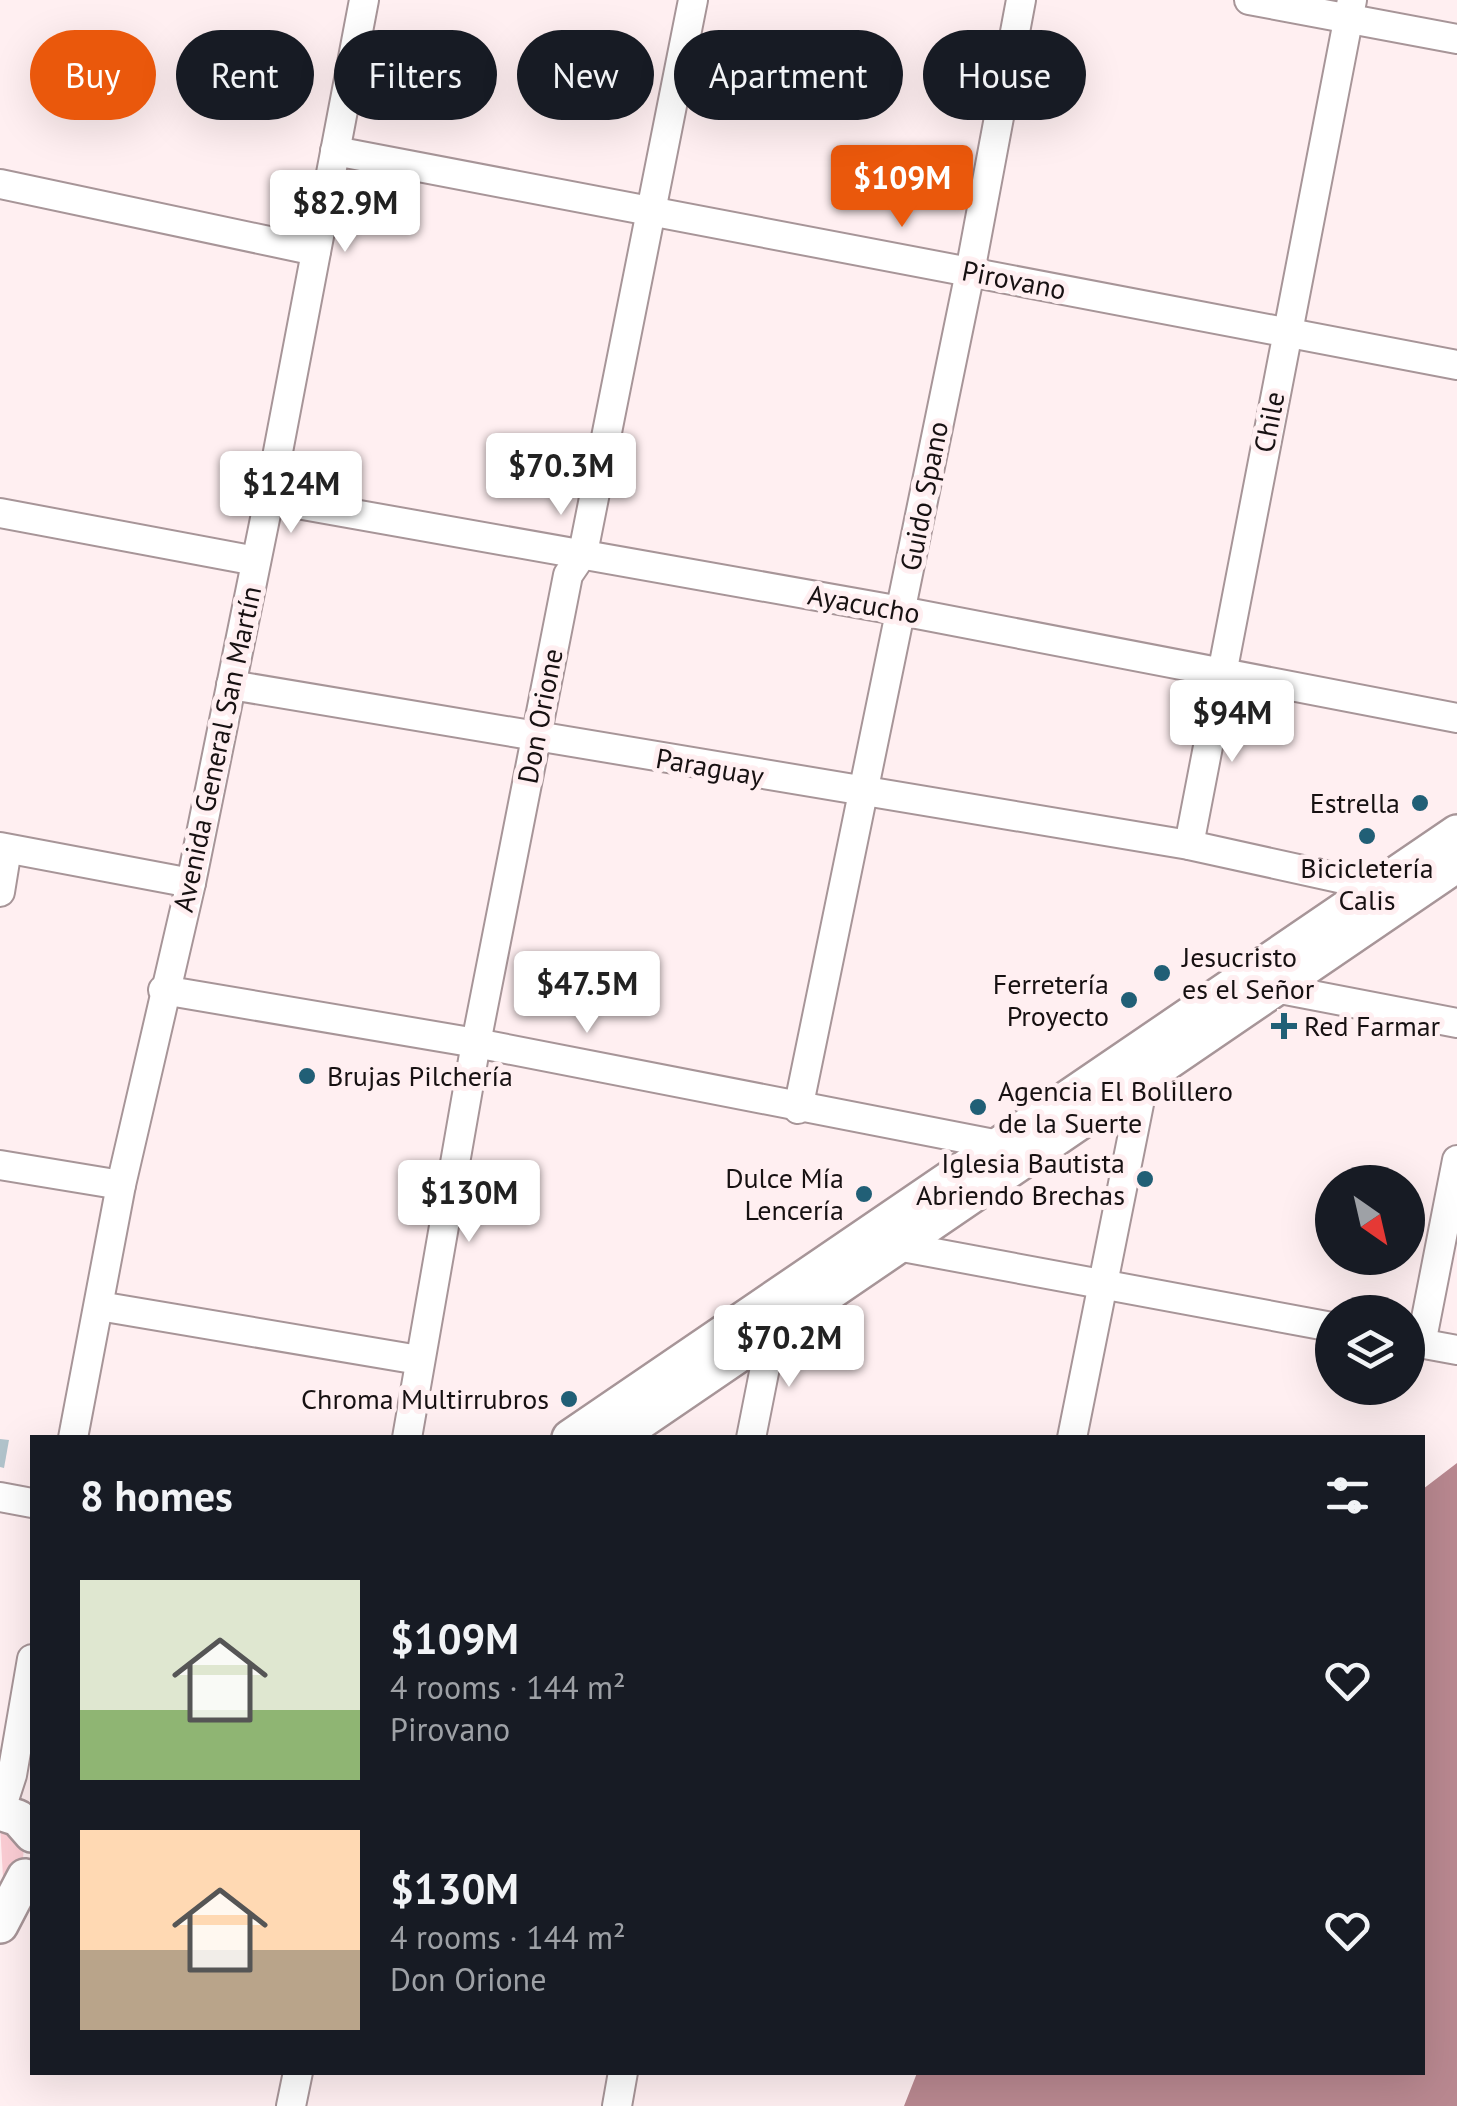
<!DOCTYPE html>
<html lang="en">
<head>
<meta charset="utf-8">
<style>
	body { margin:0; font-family:"PT Sans",sans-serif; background:#242831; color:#f1f3f6; height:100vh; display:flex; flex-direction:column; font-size:38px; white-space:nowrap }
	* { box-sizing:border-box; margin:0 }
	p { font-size:32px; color:#9ea1a6 }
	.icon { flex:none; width:55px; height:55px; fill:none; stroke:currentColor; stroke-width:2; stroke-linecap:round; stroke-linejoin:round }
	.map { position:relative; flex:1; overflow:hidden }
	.side { position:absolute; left:30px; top:1435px; width:1395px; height:640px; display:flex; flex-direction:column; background:#171b24; border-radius:0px; box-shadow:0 10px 40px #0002 }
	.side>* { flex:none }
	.top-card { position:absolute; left:30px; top:30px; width:1398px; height:90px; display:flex; gap:20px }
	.needle { width:65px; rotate:146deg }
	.fabs { position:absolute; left:1315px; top:1165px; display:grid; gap:20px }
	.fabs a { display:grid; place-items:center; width:110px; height:110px; border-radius:50%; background:#171b24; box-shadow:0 10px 40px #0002; font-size:50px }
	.price { position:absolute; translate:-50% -85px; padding:0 22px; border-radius:10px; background:#fff; color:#222; font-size:32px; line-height:65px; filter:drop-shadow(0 2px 5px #0008) }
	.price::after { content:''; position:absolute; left:50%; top:60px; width:30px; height:22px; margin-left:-15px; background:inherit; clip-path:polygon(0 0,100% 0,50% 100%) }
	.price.current { background:#ea580c; color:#fff }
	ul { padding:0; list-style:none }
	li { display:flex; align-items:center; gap:30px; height:250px; padding:0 50px }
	li span { display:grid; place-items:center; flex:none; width:280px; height:200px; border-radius:0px; color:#555 }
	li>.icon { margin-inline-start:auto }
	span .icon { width:120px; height:120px; fill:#fffc; stroke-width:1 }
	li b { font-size:42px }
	h2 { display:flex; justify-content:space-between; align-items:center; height:120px; padding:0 50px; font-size:42px }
	.tag { padding:0 35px; border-radius:45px; background:#171b24; box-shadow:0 10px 40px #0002; font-size:35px; line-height:90px }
	.tag.current { background:#ea580c; color:#fff }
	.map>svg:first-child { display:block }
</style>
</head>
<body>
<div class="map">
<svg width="1457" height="2106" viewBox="0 0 1457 2106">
	<rect width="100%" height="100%" fill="#ffeff1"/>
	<polygon fill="#fbcdd4" points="0,1825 24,1845 23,1859 3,1877"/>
	<polygon fill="#b98890" points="1457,1463 1457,2106 904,2106 917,2073 1422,2072 1423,1489"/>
	<polygon fill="#b1c3cb" points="0,1439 9,1440 4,1468 0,1467"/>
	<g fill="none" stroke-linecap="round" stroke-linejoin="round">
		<defs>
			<g id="minor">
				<polyline points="1249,0 1457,39"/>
				<polyline points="335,151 1457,365"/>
				<polyline points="0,184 316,251"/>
				<polyline points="269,499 901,611 1457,718"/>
				<polyline points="0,513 256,561"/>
				<polyline points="231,685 1189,845 1380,887"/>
				<polyline points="1189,845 1352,0"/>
				<polyline points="0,847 191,883"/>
				<polyline points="0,892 7,849"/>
				<polyline points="1275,988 1457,1023"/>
				<polyline points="163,990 476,1043 999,1145"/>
				<polyline points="798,1109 970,272 1021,0"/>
				<polyline points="0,1165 121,1185"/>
				<polyline points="897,1246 1332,1327"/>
				<polyline points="99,1306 419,1360"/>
				<polyline points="1408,1341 1457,1350"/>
				<polyline points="1421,1344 1457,1160"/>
				<polyline points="73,1438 121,1185 191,883 269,499 364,0"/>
				<polyline points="407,1438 476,1043 568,575 583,553 693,0"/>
				<polyline points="751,1438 772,1332"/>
				<polyline points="1072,1438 1144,1079"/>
				<polyline points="0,1497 32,1503"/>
				<polyline points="0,1812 12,1775 32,1659"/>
				<polyline points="291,2106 298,2072"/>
				<polyline points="617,2106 623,2072"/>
			</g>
			<g id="major">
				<polyline points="570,1438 1457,833"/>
				<polyline points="616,1438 1457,864"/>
				<polyline points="0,1812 18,1818 32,1834"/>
				<polyline points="0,1925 25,1877"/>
			</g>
		</defs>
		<use href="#minor" stroke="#a79598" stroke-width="32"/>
		<use href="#major" stroke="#a79598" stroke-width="40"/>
		<use href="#minor" stroke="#fff" stroke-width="28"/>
		<use href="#major" stroke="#fff" stroke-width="35"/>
	</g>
	<g fill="#215f76" stroke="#ffeff1" stroke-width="4">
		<circle cx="1420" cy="803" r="10"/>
		<circle cx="1367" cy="836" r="10"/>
		<circle cx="1162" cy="973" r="10"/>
		<circle cx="1129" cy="1000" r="10"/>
		<path d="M1279 1011h10v10h10v10h-10v10h-10v-10h-10v-10h10z"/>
		<circle cx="307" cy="1076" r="10"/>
		<circle cx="978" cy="1107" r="10"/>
		<circle cx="1145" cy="1179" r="10"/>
		<circle cx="864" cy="1194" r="10"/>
		<circle cx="569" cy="1399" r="10"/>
	</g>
	<g text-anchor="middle" stroke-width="10" stroke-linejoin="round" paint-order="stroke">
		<g font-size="28" fill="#171112" stroke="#ffeff1">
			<text transform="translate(1014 280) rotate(11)" y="10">Pirovano</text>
			<text transform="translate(1269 422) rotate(-79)" y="10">Chile</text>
			<text transform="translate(924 496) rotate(-79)" y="10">Guido Spano</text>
			<text transform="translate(864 604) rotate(10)" y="10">Ayacucho</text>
			<text transform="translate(540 716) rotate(-79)" y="10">Don Orione</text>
			<text transform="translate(217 749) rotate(-78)" y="10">Avenida General San Martín</text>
			<text transform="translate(710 767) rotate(10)" y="10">Paraguay</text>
		</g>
		<g font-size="28" fill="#171112" stroke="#ffeff1" text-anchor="end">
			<text x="1400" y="813">Estrella</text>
			<text x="1367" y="878" text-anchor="middle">Bicicletería<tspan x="1367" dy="32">Calis</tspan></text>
			<text x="1182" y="967" text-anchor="start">Jesucristo<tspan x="1182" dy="32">es el Señor</tspan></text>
			<text x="1109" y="994">Ferretería<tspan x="1109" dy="32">Proyecto</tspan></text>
			<text x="1304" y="1036" text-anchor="start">Red Farmar</text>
			<text x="327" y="1086" text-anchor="start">Brujas Pilchería</text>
			<text x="998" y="1101" text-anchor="start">Agencia El Bolillero<tspan x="998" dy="32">de la Suerte</tspan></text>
			<text x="1125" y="1173">Iglesia Bautista<tspan x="1125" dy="32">Abriendo Brechas</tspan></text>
			<text x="844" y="1188">Dulce Mía<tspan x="844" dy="32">Lencería</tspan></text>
			<text x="549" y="1409">Chroma Multirrubros</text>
		</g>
	</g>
</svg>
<div class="fabs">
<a><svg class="needle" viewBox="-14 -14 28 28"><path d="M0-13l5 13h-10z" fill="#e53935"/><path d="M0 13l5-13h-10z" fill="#9ea1a6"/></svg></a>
<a><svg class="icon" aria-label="layers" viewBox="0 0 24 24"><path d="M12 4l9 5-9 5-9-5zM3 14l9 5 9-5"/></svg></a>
</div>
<b class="price current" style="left:902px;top:230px">$109M</b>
<b class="price" style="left:345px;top:255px">$82.9M</b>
<b class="price" style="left:561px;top:518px">$70.3M</b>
<b class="price" style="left:291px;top:536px">$124M</b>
<b class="price" style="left:1232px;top:765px">$94M</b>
<b class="price" style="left:587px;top:1036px">$47.5M</b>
<b class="price" style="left:469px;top:1245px">$130M</b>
<b class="price" style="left:789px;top:1390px">$70.2M</b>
<div class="top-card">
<a class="tag current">Buy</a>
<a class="tag">Rent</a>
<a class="tag">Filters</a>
<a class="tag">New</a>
<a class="tag">Apartment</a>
<a class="tag">House</a>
</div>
<section class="side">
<h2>8 homes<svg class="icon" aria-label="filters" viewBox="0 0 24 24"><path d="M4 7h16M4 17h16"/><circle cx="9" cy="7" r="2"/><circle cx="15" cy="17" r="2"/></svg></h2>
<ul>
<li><span style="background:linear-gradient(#dfe7d0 65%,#8fb573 0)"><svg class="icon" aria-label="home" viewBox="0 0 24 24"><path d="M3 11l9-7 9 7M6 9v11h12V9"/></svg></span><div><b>$109M</b><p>4 rooms · 144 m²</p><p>Pirovano</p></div><svg class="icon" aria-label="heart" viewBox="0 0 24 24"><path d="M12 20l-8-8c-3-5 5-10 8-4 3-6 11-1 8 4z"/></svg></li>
<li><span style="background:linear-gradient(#ffd9b3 60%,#b9a48a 0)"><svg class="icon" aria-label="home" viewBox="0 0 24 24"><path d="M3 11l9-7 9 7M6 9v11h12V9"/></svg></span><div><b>$130M</b><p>4 rooms · 144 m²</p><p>Don Orione</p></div><svg class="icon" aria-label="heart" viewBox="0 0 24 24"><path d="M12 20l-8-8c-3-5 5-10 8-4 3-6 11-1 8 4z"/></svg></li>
</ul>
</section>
</div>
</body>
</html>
